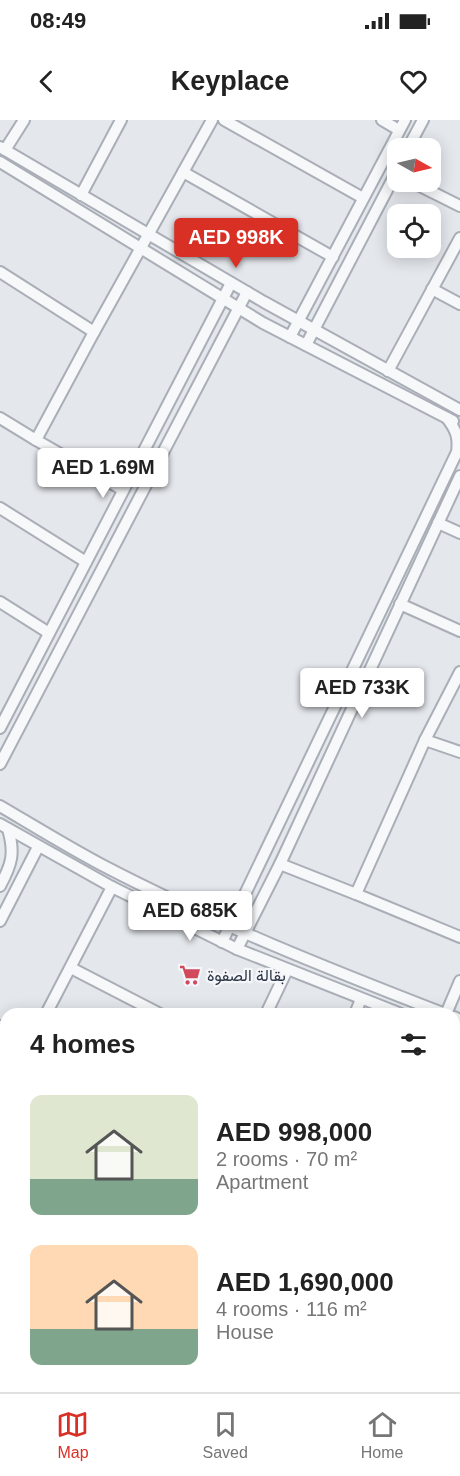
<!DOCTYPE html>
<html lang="en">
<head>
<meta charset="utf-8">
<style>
	body { margin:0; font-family:Helvetica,Vazirmatn,sans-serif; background:#f6f6f6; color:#222; height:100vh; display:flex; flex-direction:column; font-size:22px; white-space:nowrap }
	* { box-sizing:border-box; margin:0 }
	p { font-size:20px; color:#767676 }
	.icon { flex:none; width:33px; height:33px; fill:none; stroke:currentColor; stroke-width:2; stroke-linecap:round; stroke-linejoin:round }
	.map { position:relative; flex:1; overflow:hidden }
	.panel { position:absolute; left:0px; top:888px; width:460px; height:384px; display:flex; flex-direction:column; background:#fff; border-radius:18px 18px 0 0; box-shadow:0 3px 15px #0003 }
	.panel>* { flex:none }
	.needle { width:39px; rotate:98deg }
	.fabs { position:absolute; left:387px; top:18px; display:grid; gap:12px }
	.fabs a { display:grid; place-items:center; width:54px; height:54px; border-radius:12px; background:#fff; box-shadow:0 3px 15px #0003; font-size:30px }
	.price { position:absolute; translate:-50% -51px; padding:0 14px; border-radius:6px; background:#fff; color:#222; font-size:20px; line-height:39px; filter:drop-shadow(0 2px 3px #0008) }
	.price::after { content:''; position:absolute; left:50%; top:36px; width:18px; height:14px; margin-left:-9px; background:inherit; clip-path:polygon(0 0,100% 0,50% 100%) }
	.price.on { background:#d93025; color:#fff }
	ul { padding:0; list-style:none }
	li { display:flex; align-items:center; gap:18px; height:150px; padding:0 30px }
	li span { display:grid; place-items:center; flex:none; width:168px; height:120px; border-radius:12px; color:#555 }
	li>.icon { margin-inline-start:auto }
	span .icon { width:72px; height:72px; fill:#fffc; stroke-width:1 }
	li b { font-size:26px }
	h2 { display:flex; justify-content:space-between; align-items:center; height:72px; padding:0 30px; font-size:26px }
	.status { display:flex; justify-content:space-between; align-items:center; height:42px; padding:0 30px; background:#fff; direction:ltr }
	.status svg { height:16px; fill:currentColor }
	header { display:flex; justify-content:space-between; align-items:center; height:78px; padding:0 30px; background:#fff; font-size:27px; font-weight:700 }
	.menu { display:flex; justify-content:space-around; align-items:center; height:84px; border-top:2px solid #e0e0e0; background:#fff; font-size:16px; color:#767676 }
	.menu a { display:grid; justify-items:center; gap:3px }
	.menu .on { color:#d93025 }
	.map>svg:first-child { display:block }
</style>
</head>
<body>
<div class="status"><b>08:49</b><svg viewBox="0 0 49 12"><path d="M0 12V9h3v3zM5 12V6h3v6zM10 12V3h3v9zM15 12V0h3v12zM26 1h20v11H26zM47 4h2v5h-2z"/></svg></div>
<header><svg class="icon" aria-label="back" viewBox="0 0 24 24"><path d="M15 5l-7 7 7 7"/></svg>Keyplace<svg class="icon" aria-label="heart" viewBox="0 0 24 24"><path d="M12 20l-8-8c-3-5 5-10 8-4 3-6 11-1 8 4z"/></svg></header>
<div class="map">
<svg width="460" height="1272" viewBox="0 0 460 1272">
	<rect width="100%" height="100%" fill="#e4e7ec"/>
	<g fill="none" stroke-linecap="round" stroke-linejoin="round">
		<defs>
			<g id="minor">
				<polyline points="224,0 363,78"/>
				<polyline points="382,0 399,10"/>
				<polyline points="0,27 264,182 460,290"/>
				<polyline points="408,28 423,0"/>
				<polyline points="5,30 24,0"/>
				<polyline points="0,42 263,203 453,301"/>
				<polyline points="183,52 333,137"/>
				<polyline points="412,62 460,86"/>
				<polyline points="81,75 121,0"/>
				<polyline points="0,152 94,212 36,320 123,370"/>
				<polyline points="432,169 460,184"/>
				<polyline points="94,212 212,0"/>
				<polyline points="290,217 405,0"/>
				<polyline points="306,225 398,49"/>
				<polyline points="388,251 460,118"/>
				<polyline points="0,298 36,320"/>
				<polyline points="0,388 86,442"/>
				<polyline points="438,403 460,413"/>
				<polyline points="0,482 49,513"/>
				<polyline points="400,484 460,511"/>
				<polyline points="0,608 231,163"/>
				<polyline points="425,620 460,552"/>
				<polyline points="0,644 247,172"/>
				<path d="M0 686C34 706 68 727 102 745 213 803 329 849 445 894"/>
				<polyline points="0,704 112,767 237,829 401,894"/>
				<polyline points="280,744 356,774 425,620 460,632"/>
				<path d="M0 766C12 744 15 733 8 709"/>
				<polyline points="356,774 460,817"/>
				<polyline points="0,801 38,727"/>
				<path d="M222 822 457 332C459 317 456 310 447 298"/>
				<polyline points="237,829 280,744 460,356"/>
				<polyline points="71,848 160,894"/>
				<polyline points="46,894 112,767"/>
				<polyline points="266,894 287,850"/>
				<polyline points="355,894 361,879"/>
				<polyline points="446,894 460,861"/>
				<polyline points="454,897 460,900"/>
				<polyline points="0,906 6,909"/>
				<polyline points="454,914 460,916"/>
				<polyline points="0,983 6,986"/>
				<polyline points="454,1016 460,1018"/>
				<polyline points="454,1096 460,1083"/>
				<polyline points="454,1145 460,1132"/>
				<polyline points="0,1162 6,1150"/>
				<polyline points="122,1266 139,1272"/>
				<polyline points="37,1272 39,1266"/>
				<polyline points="288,1272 291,1266"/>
				<polyline points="381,1272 384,1266"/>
				<polyline points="402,1272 405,1266"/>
			</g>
		</defs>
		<use href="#minor" stroke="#a9aeb7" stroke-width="14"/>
		<use href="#minor" stroke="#f7f8fa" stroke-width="10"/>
	</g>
	<defs>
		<symbol id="supermarket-bare" viewBox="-9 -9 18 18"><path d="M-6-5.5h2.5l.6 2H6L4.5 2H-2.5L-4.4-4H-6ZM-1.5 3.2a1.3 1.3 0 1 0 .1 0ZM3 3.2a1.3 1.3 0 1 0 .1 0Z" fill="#d1495b" stroke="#f4f6f9" stroke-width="2.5" paint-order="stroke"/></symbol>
	</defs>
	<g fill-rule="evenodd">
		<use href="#supermarket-bare" x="175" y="840" width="30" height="30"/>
	</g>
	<g text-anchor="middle" stroke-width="4.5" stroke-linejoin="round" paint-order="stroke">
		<g font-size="16" fill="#2b3445" stroke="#f4f6f9" text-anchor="start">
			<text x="207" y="861">بقالة الصفوة</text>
		</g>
	</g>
</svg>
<div class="fabs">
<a><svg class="needle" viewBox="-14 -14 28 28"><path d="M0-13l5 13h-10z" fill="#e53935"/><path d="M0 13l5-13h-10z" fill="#767676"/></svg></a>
<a><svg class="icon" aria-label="locate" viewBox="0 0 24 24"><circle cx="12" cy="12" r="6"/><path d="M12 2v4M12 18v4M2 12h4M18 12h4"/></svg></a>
</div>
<b class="price on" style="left:236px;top:149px">AED 998K</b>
<b class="price" style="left:103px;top:379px">AED 1.69M</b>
<b class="price" style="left:362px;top:599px">AED 733K</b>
<b class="price" style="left:190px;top:822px">AED 685K</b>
<section class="panel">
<h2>4 homes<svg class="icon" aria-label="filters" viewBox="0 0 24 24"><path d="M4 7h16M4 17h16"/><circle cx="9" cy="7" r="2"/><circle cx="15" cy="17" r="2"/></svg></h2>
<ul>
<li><span style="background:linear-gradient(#dfe7d0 70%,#7fa58c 0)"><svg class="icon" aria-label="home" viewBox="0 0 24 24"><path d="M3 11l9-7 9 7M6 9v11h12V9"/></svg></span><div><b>AED 998,000</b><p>2 rooms · 70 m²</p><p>Apartment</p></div></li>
<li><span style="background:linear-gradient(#ffd9b3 70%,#7fa58c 0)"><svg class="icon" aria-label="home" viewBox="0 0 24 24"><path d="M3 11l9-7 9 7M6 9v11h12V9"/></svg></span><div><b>AED 1,690,000</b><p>4 rooms · 116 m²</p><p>House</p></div></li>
</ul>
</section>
</div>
<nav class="menu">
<a class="on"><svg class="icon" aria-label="map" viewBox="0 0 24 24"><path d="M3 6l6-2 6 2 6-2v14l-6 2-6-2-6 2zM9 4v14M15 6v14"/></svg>Map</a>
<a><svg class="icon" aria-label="saved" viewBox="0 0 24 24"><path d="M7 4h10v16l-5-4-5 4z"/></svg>Saved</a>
<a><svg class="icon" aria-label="home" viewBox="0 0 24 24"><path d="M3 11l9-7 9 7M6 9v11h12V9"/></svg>Home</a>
</nav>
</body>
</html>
